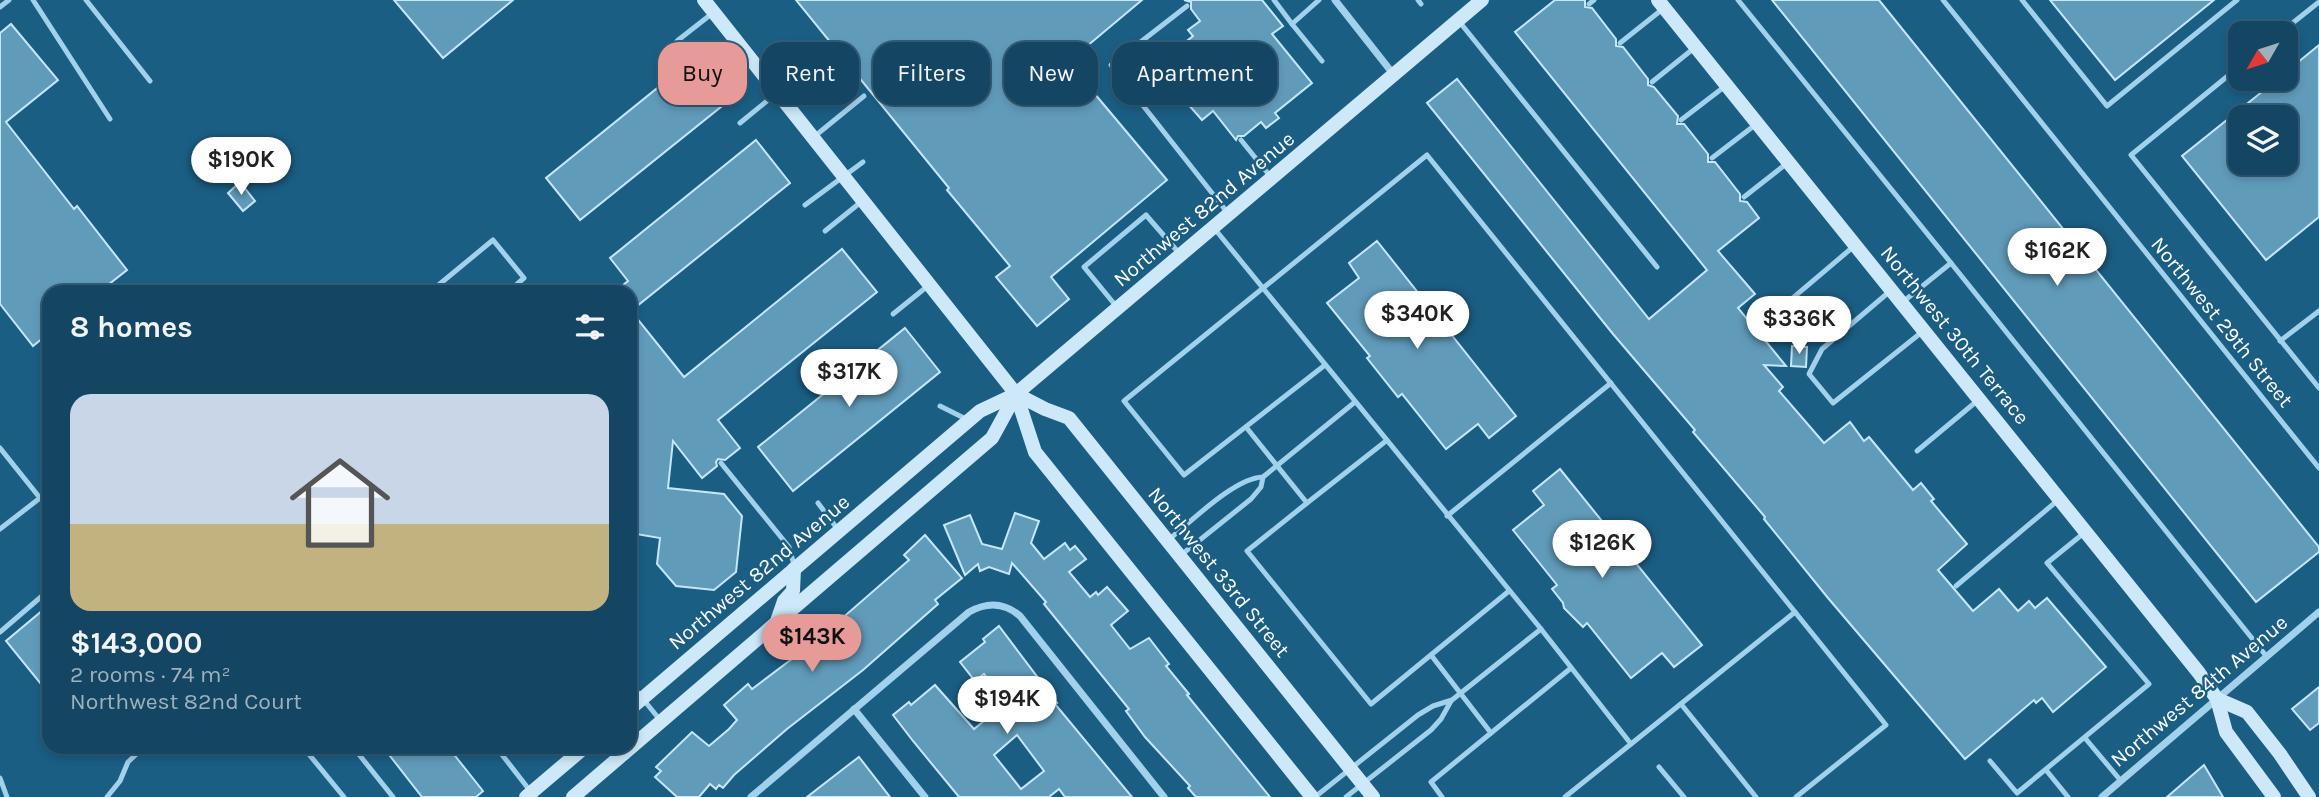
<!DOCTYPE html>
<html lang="en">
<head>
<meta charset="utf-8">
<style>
	body { margin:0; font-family:Karla,sans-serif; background:#1d4d69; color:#f1f3f6; height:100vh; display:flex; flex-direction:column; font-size:26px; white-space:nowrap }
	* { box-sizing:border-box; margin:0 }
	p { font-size:23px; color:#9db1be }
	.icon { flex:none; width:38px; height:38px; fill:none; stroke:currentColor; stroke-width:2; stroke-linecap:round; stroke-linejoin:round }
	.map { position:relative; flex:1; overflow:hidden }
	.drawer { position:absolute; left:42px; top:285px; width:595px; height:469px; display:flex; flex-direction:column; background:#144663; border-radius:21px; box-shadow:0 4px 10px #0003,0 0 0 2px #335e78 }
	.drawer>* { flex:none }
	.guide { position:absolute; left:658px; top:42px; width:665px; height:63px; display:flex; gap:14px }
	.needle { width:46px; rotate:231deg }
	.tools { position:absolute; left:2228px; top:21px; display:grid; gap:14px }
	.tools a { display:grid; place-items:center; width:70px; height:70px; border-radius:14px; background:#144663; box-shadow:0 4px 10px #0003,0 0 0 2px #335e78; font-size:35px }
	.price { position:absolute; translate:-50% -60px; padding:0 16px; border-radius:24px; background:#fff; color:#222; font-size:23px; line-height:46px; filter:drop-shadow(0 2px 4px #0008) }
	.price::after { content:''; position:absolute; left:50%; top:42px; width:21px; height:16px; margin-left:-10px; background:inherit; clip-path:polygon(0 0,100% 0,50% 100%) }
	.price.on { background:#e69b98; color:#111 }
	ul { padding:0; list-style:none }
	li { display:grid; align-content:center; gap:14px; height:371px; padding:0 28px }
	li span { display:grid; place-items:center; height:217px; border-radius:21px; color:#555 }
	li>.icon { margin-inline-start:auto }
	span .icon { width:126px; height:126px; fill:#fffc; stroke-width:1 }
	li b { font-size:30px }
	h2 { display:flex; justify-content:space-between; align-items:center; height:84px; padding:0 28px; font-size:30px }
	.tag { padding:0 24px; border-radius:21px; background:#144663; box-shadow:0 4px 10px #0003,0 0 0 2px #335e78; font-size:24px; line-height:63px }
	.tag.on { background:#e69b98; color:#111 }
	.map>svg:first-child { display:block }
</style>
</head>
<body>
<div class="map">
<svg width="2319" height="797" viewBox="0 0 2319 797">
	<rect width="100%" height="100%" fill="#1b5e84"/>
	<g fill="#619bba" stroke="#c6e7f8" stroke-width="2" fill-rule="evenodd">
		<polygon points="394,0 513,0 443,58"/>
		<polygon points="796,0 1142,0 1068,62 1167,180 1051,277 1069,299 1037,326 996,277 1010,266 947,190 949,188"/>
		<polygon points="1184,0 1262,0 1283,26 1272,34 1312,83 1275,113 1279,118 1266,128 1261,122 1244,136 1238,136 1236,140 1213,111 1202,120 1180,95 1192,85 1168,56 1193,36 1188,30 1200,21 1191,9 1191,2"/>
		<polygon points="1555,0 1585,0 1585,7 1592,8 1616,39 1616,46 1623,47 1648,79 1648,85 1654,87 1678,116 1677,124 1684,124 1708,154 1708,162 1715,162 1740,194 1740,201 1747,202 1759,218 1718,251 1755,294 1738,308 1752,325 1753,333 1759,333 1786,366 1764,365 1783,387 1779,391 1824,443 1850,422 1864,441 1869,437 1913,490 1921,483 1934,499 1931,501 1967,544 1938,570 1973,611 1999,589 2018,611 2029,601 2035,608 2047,598 2106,667 2053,712 2042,698 2036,703 2034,700 1965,759 1828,598 1764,519 1765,517 1693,432 1695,430 1613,334 1427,103 1457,79 1649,319 1707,270 1515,32"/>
		<polygon points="1772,0 1879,0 2319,547 2319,552 2256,602"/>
		<polygon points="2050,0 2214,0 2115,80"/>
		<polygon points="11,24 58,80 6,122 74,209 77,206 127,270 99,292 49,292 49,333 33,346 0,304 0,33"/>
		<path d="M2319 45V217L2266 260 2182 156 2278 79H2286V72ZM2240 117H2286V163H2240Z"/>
		<polygon points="692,60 727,102 580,220 546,178"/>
		<polygon points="756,140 790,183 631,311 684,377 842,249 877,292 718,420 740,448 725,460 718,459 716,462 717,466 702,478 673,441 668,488 724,494 742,516 736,572 714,590 676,586 657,564 660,538 630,533 630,292 614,292 628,281 610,258"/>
		<polygon points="240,182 255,201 243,211 228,193"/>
		<polygon points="1377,241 1516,416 1489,438 1478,424 1446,449 1402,394 1398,397 1367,358 1370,356 1327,303 1359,278 1349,263"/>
		<polygon points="905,328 940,372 793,491 758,447"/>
		<polygon points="1792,346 1807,347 1806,367 1791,366"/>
		<polygon points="1560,469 1702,645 1674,667 1662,653 1631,678 1587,623 1583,627 1564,608 1563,603 1552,589 1557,585 1513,530 1544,505 1533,491"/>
		<polygon points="1015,513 1039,521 1031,543 1044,559 1065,543 1070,550 1075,546 1086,559 1069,572 1090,597 1096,592 1098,595 1107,587 1128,611 1111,625 1130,649 1149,638 1169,664 1166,666 1189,694 1187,695 1270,797 1196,797 1188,788 1190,786 1145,737 1126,711 1129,709 1044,604 1046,602 1012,563 1009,574 989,567 980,571 978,564 965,575 944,525 970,515 982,544 1002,549"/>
		<polygon points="925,535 962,578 935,600 938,604 863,670 787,729 734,775 723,788 719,785 716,789 710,784 699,797 677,797 655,777 661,771 656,767 692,732 709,746 729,729 737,720 724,705 748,684 752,689 813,643 811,640 829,626 831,628 909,560 904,555"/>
		<polygon points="49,605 49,694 6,641"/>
		<path d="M999 626 1057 703 1055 704 1132 797H1065L1059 789 1049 797H959L913 741 893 715 909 702 911 705 935 685 974 729 1000 708 998 706 1005 701 984 674 975 681 960 662 985 642 983 639ZM1017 735 1044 771 1021 789 994 755Z"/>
		<polygon points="2319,687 2319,723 2310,730 2292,709"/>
		<polygon points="383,747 448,747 483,791 476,797 422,797"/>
		<polygon points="859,757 890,797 807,797 847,766"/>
		<polygon points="2204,765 2223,797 2167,797"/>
	</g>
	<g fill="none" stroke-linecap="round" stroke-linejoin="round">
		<g stroke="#a2d1eb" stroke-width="5">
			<polyline points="33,0 110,119"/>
			<polyline points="86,0 150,81"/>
			<polyline points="1274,0 1292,24"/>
			<polyline points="1319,0 1292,24 1322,61"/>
			<polyline points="1418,0 1421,4"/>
			<polyline points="1738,0 1951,263 1904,301"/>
			<polyline points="1943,0 2319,468"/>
			<polyline points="2022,0 2107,106 2237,0"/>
			<polyline points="1589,4 1594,0"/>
			<polyline points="1187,6 1111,65 1227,212"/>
			<polyline points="0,7 9,0"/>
			<polyline points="1458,20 1657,267"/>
			<polyline points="2280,33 2319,2"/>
			<polyline points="677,41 714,12"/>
			<polyline points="1620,43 1664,8"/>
			<polyline points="2240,66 2131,155 2319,388"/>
			<polyline points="1652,82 1693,49"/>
			<polyline points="1681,120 1724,87"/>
			<polyline points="740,123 795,78"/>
			<polyline points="815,136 864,96"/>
			<polyline points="1241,140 1270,176"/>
			<polyline points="1712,158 1755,125"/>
			<polyline points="1744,197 1786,164"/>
			<polyline points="805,205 863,162"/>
			<polyline points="1214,228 1541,629 1631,744 1795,612 1886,725 1796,797"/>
			<polyline points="825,231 861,202"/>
			<polyline points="1951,263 2267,657"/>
			<polyline points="430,292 493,240 524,278 508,292"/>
			<polyline points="1889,292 1822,349 1809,374 1833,403 1922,332"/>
			<polyline points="1116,306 1084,267 1146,215 1179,253"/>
			<polyline points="893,314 929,285"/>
			<polyline points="1756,329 1853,247"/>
			<polyline points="2280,341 2319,311"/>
			<polyline points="1325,365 1184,475 1124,401 1427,155 1795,612"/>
			<polyline points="940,406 966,419"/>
			<polyline points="1246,427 1307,503 1247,551 1371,704 1509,591"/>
			<polyline points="0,448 40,498 0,529"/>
			<polyline points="1917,451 1977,401"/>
			<polyline points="721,463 789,547 794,565"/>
			<polyline points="818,503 839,531"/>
			<polyline points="1307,503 1386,441"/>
			<polyline points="1447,516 1611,383"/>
			<path d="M1167 541C1191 522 1234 478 1263 477L1355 402"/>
			<polyline points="1181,555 1251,499 1261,487 1263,477"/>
			<polyline points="1956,586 2057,501"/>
			<polyline points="630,598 636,613 630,639"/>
			<polyline points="0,632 49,590"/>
			<polyline points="1431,655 1491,733 1431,782 1442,797"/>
			<polyline points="630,683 660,720"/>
			<polyline points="1681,704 1756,797"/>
			<polyline points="1491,733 1571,668"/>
			<polyline points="2085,738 2121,781"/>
			<polyline points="303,747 344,797"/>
			<polyline points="353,747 393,797"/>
			<polyline points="496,747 531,792"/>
			<polyline points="1990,761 2017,793 2149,684 2047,563 2084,533"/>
			<polyline points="1659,767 1684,797"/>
			<polyline points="2046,770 2068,797"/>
			<polyline points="0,778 7,797"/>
			<polyline points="107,797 120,781 128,762 144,747"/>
			<polyline points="1315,797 1418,715 1433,706 1452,700 1541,629"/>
			<polyline points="1346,797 1431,730 1441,719 1451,701"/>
			<polyline points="1565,797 1631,744"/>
		</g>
		<g stroke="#a2d1eb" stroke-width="7">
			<polyline points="1335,0 1394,75"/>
			<polyline points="854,709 925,797"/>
			<path d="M751 797 969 612C987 602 1004 602 1020 616L1164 797"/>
			<polyline points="2102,797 2319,612"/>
		</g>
		<g stroke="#cde8f8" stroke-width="14">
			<polyline points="704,0 1016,394 1035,452 1312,797"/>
			<polyline points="1658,0 2199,673 2217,699 2226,732 2274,797"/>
			<polyline points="1016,394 1045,409 1069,418 1373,797"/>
			<polyline points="776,624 784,601 793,591 794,569"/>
			<polyline points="2217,699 2247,712 2280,754 2309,797"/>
			<polyline points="630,709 980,411 1016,394 1482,0"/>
			<polyline points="526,797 585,747"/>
			<polyline points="573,797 992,438 1016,394"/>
		</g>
	</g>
	<g text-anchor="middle" stroke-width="5" stroke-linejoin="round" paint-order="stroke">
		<g font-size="21" fill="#fff" stroke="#1b5e84">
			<text transform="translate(1204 209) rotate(-40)" y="7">Northwest 82nd Avenue</text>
			<text transform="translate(2222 322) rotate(51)" y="7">Northwest 29th Street</text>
			<text transform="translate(1955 335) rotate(51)" y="7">Northwest 30th Terrace</text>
			<text transform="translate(759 572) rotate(-40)" y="7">Northwest 82nd Avenue</text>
			<text transform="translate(1219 572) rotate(51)" y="7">Northwest 33rd Street</text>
			<text transform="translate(2199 691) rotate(-40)" y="7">Northwest 84th Avenue</text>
		</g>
	</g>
</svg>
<div class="tools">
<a><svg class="needle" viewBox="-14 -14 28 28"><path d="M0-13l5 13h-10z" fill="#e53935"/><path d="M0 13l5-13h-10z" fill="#9db1be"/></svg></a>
<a><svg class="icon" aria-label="layers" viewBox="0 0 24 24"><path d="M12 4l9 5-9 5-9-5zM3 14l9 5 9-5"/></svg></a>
</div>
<b class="price" style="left:241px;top:197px">$190K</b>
<b class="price" style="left:2057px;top:288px">$162K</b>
<b class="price" style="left:1417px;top:351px">$340K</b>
<b class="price" style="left:1799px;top:356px">$336K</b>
<b class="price" style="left:849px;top:409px">$317K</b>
<b class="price" style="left:1602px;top:580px">$126K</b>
<b class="price on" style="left:812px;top:674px">$143K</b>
<b class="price" style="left:1007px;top:736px">$194K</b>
<div class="guide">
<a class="tag on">Buy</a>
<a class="tag">Rent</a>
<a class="tag">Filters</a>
<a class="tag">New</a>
<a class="tag">Apartment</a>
</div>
<section class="drawer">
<h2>8 homes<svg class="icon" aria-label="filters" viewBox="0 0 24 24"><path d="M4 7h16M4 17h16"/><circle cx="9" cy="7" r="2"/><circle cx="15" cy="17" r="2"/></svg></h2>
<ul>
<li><span style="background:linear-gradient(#c9d6e8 60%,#c2b280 0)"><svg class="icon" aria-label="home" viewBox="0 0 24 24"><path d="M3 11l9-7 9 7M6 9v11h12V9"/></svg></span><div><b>$143,000</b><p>2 rooms · 74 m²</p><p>Northwest 82nd Court</p></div></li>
</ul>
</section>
</div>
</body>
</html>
